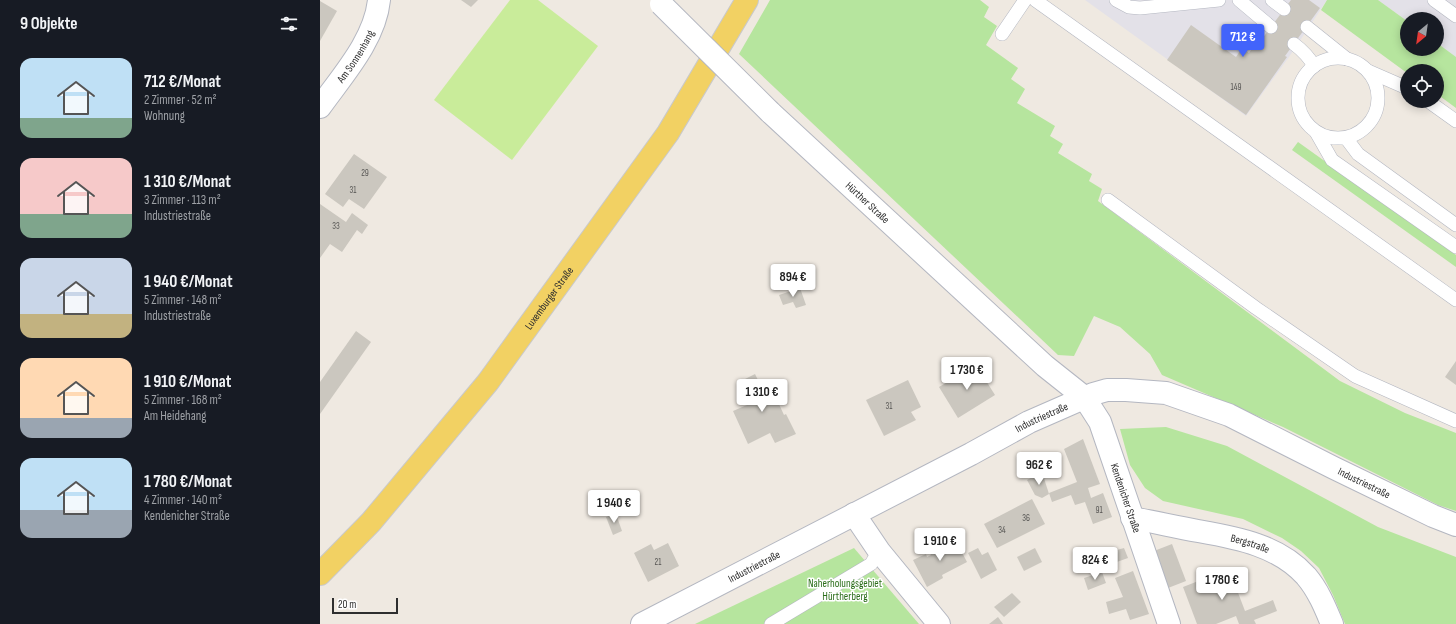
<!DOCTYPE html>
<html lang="de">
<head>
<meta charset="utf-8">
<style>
	body { margin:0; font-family:"Sofia Sans Condensed",sans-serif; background:#20242c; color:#f1f3f6; height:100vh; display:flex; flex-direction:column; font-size:15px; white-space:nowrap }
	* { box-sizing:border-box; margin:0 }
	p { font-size:13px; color:#9ea1a6 }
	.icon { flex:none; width:22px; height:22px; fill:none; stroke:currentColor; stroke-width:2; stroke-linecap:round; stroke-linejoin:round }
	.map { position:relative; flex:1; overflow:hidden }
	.drawer { display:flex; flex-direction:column; background:#171b24; width:320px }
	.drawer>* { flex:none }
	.needle { width:26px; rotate:209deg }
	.tools { position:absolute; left:1080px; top:12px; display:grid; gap:8px }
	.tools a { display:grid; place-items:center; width:44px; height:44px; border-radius:50%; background:#171b24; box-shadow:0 2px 10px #0003; font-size:20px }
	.scale { position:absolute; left:12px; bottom:10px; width:66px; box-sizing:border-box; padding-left:4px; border:2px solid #2e2e2e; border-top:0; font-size:11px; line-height:14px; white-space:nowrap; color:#2e2e2e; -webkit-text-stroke:3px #fff; paint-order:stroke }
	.price { position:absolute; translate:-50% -34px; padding:0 9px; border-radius:4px; background:#fff; color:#222; font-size:13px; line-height:26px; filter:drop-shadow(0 1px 2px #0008) }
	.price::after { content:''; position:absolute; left:50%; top:24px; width:12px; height:9px; margin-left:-6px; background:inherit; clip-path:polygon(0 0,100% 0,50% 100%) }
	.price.active { background:#4264fb; color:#fff }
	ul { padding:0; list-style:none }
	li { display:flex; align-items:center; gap:12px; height:100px; padding:0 20px }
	li span { display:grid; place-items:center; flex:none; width:112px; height:80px; border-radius:12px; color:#555 }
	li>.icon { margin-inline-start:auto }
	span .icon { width:48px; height:48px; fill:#fffc; stroke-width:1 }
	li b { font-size:17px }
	h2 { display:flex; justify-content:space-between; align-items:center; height:48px; padding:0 20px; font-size:17px }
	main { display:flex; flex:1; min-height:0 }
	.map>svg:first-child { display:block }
</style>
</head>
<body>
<main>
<section class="drawer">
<h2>9 Objekte<svg class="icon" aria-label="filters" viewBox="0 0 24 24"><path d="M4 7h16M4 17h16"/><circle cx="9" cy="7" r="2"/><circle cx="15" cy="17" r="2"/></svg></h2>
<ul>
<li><span style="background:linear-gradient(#bfe0f5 75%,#7fa58c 0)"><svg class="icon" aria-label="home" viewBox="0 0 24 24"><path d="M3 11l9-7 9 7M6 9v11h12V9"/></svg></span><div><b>712 €/Monat</b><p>2 Zimmer · 52 m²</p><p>Wohnung</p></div></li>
<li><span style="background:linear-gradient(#f6c9c9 70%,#7fa58c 0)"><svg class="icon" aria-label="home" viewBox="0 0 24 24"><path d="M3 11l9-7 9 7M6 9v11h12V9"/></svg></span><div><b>1 310 €/Monat</b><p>3 Zimmer · 113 m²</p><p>Industriestraße</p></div></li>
<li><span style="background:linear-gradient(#c9d6e8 70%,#c2b280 0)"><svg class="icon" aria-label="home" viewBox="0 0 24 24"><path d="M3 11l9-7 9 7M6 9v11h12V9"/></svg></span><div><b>1 940 €/Monat</b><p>5 Zimmer · 148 m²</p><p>Industriestraße</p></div></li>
<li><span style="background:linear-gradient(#ffd9b3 75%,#9aa5b1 0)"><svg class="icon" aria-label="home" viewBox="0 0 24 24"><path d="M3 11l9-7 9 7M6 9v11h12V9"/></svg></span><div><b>1 910 €/Monat</b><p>5 Zimmer · 168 m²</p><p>Am Heidehang</p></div></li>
<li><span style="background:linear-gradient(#bfe0f5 65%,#9aa5b1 0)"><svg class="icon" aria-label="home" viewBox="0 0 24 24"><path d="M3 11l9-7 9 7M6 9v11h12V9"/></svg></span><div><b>1 780 €/Monat</b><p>4 Zimmer · 140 m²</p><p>Kendenicher Straße</p></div></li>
</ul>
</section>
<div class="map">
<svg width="1136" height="624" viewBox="0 0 1136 624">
	<rect width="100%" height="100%" fill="#efe9e1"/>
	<g fill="#e3e1e8">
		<polygon points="765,0 1007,0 969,57 926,116"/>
		<polygon points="1058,0 1136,0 1136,57 1117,43 1117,19 1087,19 1087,21"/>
	</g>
	<g fill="#b6e59e">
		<polygon points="450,0 660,0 669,7 664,17 677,26 666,45 698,68 691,79 705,89 697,103 735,126 730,136 743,144 738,153 772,174 769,181 782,189 778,201 1020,381 1085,413 1136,433 1136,511 1118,505 963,427 842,375 830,354 800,327 774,316 754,356 738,355 419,54"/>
		<polygon points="1007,0 1058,0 1087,21 1087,49 1117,49 1117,43 1136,57 1136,108 1117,94 1117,71 1087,71 1087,73 1001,10"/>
		<polygon points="978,142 1136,255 1136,267 972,150"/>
		<polygon points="846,427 907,446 1058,527 1136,557 1136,624 1025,624 1013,595 999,568 981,551 962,538 923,519 843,501 825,488 810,465 800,429"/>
		<polygon points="534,548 599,624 375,624"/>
	</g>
	<polygon fill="#c9ec9a" points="190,0 218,0 278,46 192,160 114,100"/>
	<g fill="#cbc7bf">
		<polygon points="141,0 158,0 151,7"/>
		<polygon points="971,0 989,0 1000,8 965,56 967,57 926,115 847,60 871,25 916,57 922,48 929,53 940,37 942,39"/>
		<polygon points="0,1 17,11 0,41"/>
		<polygon points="34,154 67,177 44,209 29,199 23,207 5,194"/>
		<polygon points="0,204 26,222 32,213 48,225 42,234 37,230 22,252 10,244 0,258"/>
		<polygon points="480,288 486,305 476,308 473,302 463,305 459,295"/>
		<polygon points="36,331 51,342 0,414 0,382"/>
		<polygon points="1136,361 1136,385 1125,377"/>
		<polygon points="656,365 675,395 638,418 619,387"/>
		<polygon points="435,374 442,388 446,386 447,388 452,386 460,401 458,402 464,415 466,414 476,434 455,443 450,433 428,444 413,411 427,405 417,383"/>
		<polygon points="588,380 601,407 591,412 596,420 564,436 546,400"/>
		<polygon points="763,439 780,484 768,488 771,498 783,493 792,517 773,524 765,502 755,505 751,495 732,502 729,493 757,482 744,449"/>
		<polygon points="722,472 729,494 722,498 715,495 707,480"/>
		<polygon points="712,499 725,524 677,548 664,524"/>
		<polygon points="296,514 302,531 293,535 286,517"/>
		<polygon points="635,539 647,562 622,575 623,578 607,587 593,560 606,554 607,557 611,555 609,552"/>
		<polygon points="348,543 359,566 328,582 314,553 331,544 334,550"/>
		<polygon points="852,544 866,581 848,588 834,551"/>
		<polygon points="658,548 662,555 668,552 677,570 661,579 648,553"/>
		<polygon points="715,548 722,562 704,571 697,557"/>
		<polygon points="804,548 808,558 780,568 776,556"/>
		<polygon points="909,569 925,611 953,600 957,611 934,620 936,624 919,624 916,616 896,624 877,624 863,587"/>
		<polygon points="813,571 829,614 810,620 806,609 789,614 786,602 803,597 795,578"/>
		<polygon points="782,572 786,583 768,590 764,578"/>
		<polygon points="692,593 701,602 684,617 674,607"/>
		<polygon points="678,617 683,624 669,624"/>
	</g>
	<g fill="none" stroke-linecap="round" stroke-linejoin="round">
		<defs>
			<g id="service">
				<polyline points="715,0 1136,300"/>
				<polyline points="796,0 809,7 820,8 899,0"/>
				<polyline points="919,0 951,27"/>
				<polyline points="952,0 964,9"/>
				<polyline points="1114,0 1136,16"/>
				<polyline points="987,27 1027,59"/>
				<polyline points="682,34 705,0"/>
				<path d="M974 44C982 50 989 57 994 66"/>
				<circle cx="1018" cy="98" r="40"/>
				<polyline points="1048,71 1087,88"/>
				<polyline points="1108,101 1136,121"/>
				<polyline points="996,132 1012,160 1136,247"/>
				<polyline points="1026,138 1038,154 1136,225"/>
				<polyline points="788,200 936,308 1035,376 1136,421"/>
				<polyline points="451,624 551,564 559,551"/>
			</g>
			<g id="minor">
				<path id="s1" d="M0 107C22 76 55 40 59 0"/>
				<path id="s2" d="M450 112 725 366 764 397 780 422 849 624"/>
				<polyline points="534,514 559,551 619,624"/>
				<path id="s3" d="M812 518C834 522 856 527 878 531 917 538 958 545 986 576 998 590 1005 607 1012 624"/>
			</g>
			<g id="secondary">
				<path id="s4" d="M322 624 651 454 709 422 773 394 787 390H806L846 393 909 415 1014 468 1113 516 1136 525"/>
			</g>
			<g id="primary">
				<path id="s5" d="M0 574 51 522 168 382 348 133 427 0"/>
			</g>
		</defs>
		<use href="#service" stroke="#b4b7c1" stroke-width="14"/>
		<use href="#minor" stroke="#b4b7c1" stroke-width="24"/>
		<use href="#secondary" stroke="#b4b7c1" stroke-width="24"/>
		<use href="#primary" stroke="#c9c9c9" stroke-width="24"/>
		<use href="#service" stroke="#fff" stroke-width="13"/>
		<use href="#minor" stroke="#fff" stroke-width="22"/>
		<use href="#secondary" stroke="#fff" stroke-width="22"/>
		<use href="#primary" stroke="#f2d163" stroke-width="22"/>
		<defs>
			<polyline id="minor-bridge" points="341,4 450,112"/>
		</defs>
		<use href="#minor-bridge" stroke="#b4b7c1" stroke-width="24" stroke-linecap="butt"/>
		<use href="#minor-bridge" stroke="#fff" stroke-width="22"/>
	</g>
	<g text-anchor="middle" stroke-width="3" stroke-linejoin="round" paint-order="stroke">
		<g font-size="9" fill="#555452">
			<text x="916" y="90">149</text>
			<text x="45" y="176">29</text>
			<text x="33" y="193">31</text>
			<text x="16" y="229">33</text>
			<text x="569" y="409">31</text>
			<text x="779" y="513">91</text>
			<text x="706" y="521">36</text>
			<text x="682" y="533">34</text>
			<text x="338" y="565">21</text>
		</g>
		<g font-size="11" fill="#2e2e2e" stroke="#fff">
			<text dy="4" stroke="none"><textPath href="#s1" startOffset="62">Am Sonnenhang</textPath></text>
			<text dy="4" stroke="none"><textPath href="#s2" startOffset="133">Hürther Straße</textPath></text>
			<text dy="4" stroke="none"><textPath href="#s5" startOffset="359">Luxemburger Straße</textPath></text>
			<text dy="4" stroke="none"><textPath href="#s4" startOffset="450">Industriestraße</textPath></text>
			<text dy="4" stroke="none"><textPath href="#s4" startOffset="798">Industriestraße</textPath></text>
			<text dy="4" stroke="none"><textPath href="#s2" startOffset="534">Kendenicher Straße</textPath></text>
			<text dy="4" stroke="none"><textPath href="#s3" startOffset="121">Bergstraße</textPath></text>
			<text dy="4" stroke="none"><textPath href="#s4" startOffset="126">Industriestraße</textPath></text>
		</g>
		<g font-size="11" fill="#2c6e1b" stroke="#fff">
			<text x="525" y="587">Naherholungsgebiet<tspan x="525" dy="13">Hürtherberg</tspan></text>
		</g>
	</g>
</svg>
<div class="tools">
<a><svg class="needle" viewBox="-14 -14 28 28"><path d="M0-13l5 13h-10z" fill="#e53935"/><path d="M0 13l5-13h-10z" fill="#9ea1a6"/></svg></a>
<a><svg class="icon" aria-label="locate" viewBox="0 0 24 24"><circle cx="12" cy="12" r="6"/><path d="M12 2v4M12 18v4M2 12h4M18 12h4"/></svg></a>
</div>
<div class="scale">20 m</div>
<b class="price active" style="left:923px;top:58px">712 €</b>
<b class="price" style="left:473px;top:298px">894 €</b>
<b class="price" style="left:647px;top:391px">1 730 €</b>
<b class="price" style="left:442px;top:413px">1 310 €</b>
<b class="price" style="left:719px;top:486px">962 €</b>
<b class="price" style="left:294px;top:524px">1 940 €</b>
<b class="price" style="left:620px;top:562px">1 910 €</b>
<b class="price" style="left:775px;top:581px">824 €</b>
<b class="price" style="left:902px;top:601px">1 780 €</b>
</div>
</main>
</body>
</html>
